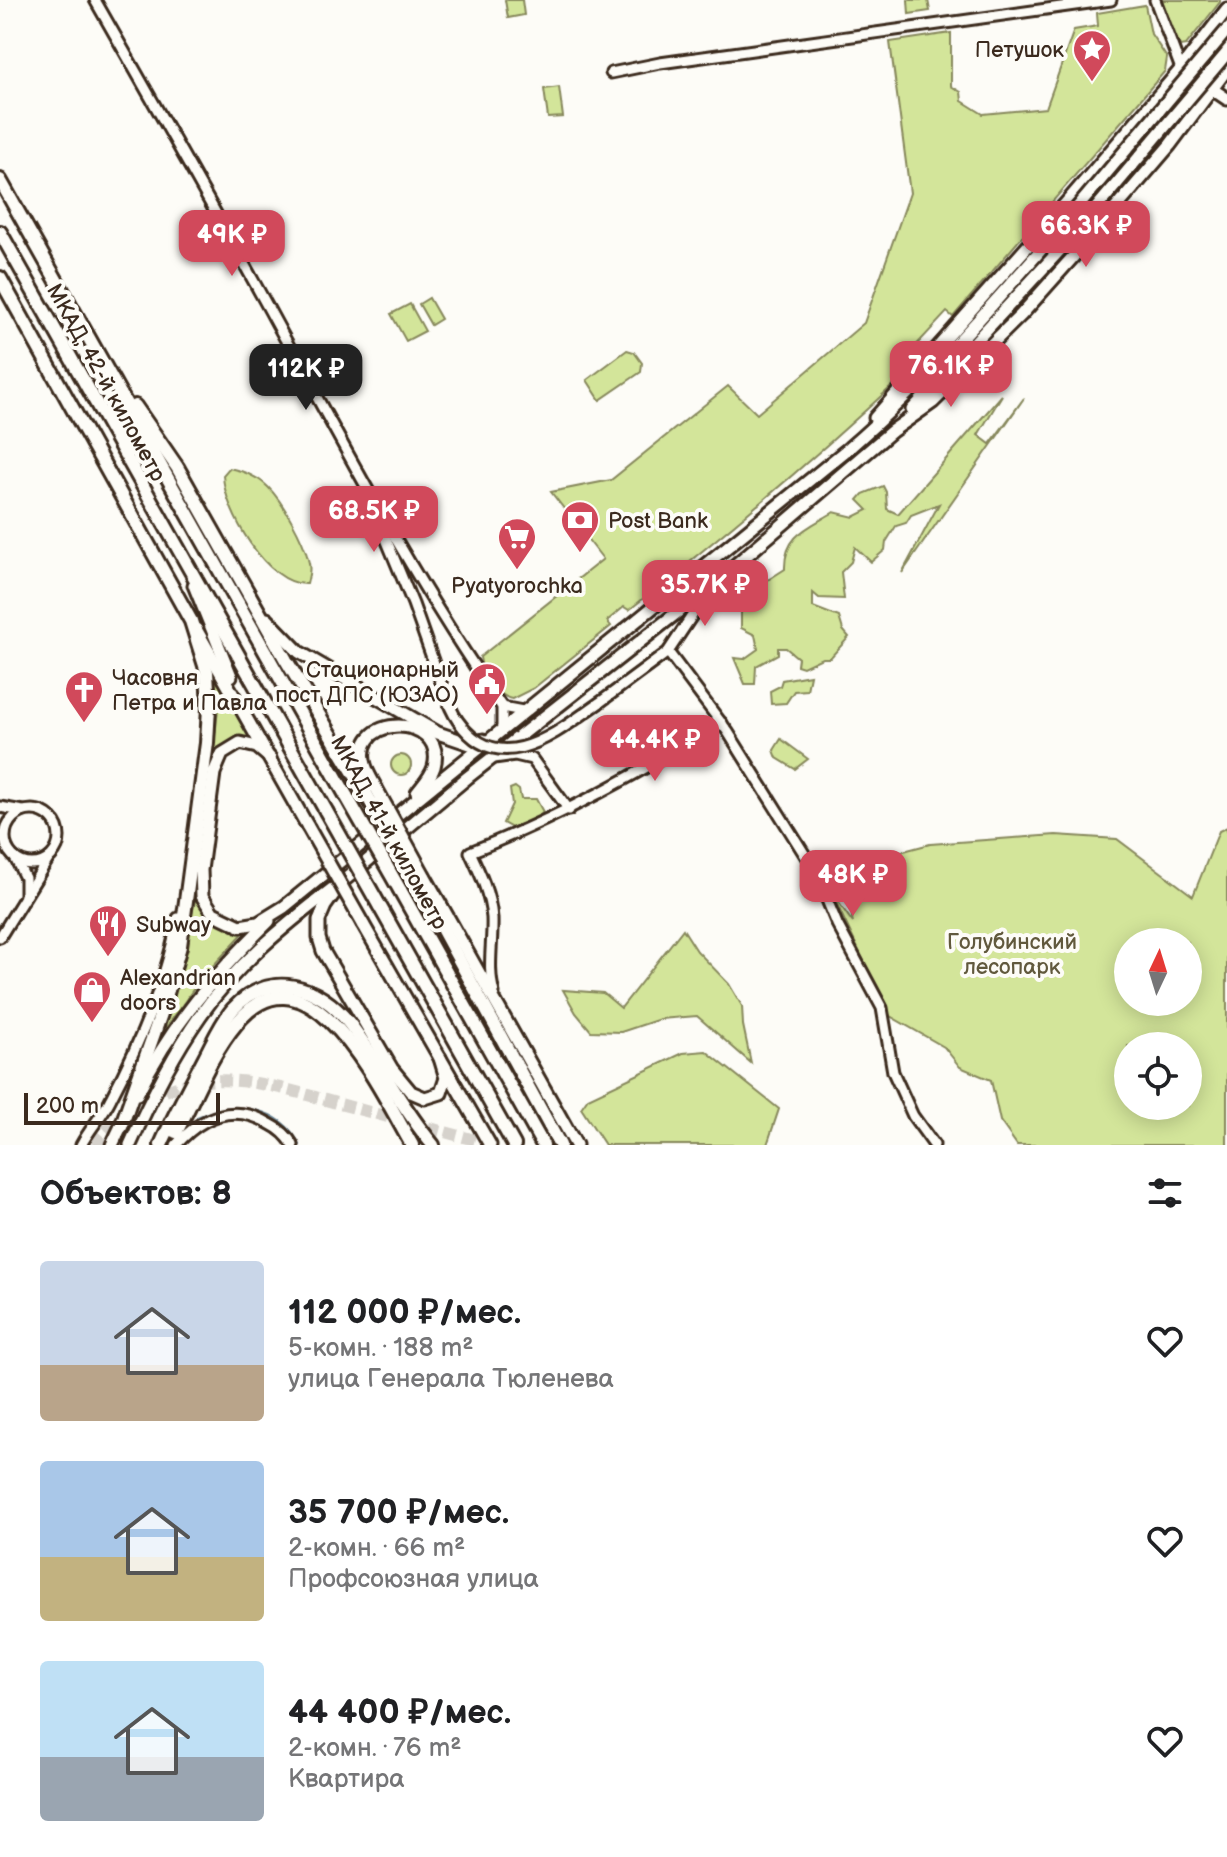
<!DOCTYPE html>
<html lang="ru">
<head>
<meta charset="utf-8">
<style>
	body { margin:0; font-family:"Balsamiq Sans",sans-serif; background:#f2f2f2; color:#202124; height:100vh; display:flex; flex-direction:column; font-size:30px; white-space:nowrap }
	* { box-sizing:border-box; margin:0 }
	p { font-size:26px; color:#757577 }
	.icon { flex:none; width:44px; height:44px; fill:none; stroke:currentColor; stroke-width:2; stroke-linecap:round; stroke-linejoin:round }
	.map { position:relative; height:1145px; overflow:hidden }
	.drawer { display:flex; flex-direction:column; background:#fff; flex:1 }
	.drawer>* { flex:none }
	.needle { width:52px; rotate:4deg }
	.tools { position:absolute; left:1114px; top:928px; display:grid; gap:16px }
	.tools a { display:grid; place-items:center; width:88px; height:88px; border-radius:50%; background:#fff; box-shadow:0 4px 20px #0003; font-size:40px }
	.scale { position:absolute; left:24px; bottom:20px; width:196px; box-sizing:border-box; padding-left:8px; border:4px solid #3b2a1e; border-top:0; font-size:22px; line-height:28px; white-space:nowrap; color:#3b2a1e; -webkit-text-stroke:6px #fdfcf7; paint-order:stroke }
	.price { position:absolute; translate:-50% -68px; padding:0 18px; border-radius:16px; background:#d1495b; color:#fff; font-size:26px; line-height:52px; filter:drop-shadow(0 2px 4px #0008) }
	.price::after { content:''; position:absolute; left:50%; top:48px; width:24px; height:18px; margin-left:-12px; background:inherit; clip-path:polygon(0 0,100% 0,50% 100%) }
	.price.active { background:#222; color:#fff }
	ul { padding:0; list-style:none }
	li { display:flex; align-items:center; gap:24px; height:200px; padding:0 40px }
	li span { display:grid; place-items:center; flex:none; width:224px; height:160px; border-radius:8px; color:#555 }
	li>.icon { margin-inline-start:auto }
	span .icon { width:96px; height:96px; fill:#fffc; stroke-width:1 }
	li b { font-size:34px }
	h2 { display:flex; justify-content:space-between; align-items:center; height:96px; padding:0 40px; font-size:34px }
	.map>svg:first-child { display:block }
</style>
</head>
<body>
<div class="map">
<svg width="1227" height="1145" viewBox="0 0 1227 1145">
	<rect width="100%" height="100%" fill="#fdfcf7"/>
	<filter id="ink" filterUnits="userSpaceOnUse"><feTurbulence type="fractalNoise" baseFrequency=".0125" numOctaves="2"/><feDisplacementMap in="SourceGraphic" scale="16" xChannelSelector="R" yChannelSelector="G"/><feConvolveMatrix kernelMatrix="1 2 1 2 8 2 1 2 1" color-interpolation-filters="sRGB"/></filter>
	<g filter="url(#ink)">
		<g fill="#d3e59a" stroke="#87885c" stroke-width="2" fill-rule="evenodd">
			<polygon points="505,0 522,0 524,15 508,18"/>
			<polygon points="908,0 928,0 930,11 909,14"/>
			<polygon points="1162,0 1220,0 1220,2 1186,45 1180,46"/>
			<path d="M1145 5 1151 34 1167 58 1165 71 953 317 947 312 907 355 913 363 903 376C815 458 724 535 629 610L624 607 607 621 611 626 534 688 512 699C498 697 481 672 480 657L603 559 551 492 611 480 728 386 757 414 864 323 910 193 890 42 951 33V86L961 92 962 101 983 114 1046 108 1074 30 1098 26 1097 13Z"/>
			<polygon points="559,87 563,117 548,118 544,89"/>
			<polygon points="429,298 441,319 431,325 419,304"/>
			<polygon points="410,304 425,331 406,341 391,314"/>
			<polygon points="627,350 634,352 642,363 641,372 600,400 587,380"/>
			<path d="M1002 395 978 435 990 444 1024 398 902 573 939 504 911 515 906 523 896 526 886 542 885 550 871 562 855 547 851 562 841 572 844 599 819 598 813 593V607L839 617 843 630 849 637 830 658H822L803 667 797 665 798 658 786 648H778V654L756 666 755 684H745L734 658 744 659 758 649 755 635 741 628V607L735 596 757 577 763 583 785 569C784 535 808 528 834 512L854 517 868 510 858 500 863 494 883 486 886 492 887 509 898 514Z"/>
			<path d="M229 468C244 471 258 477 268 487 283 502 303 539 308 559 311 568 309 575 307 584 267 586 224 510 223 475Z"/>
			<polygon points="212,670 251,739 238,739 212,766 219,699"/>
			<polygon points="810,675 807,690 794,691 786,703 771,704 770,691 780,686 782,680"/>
			<polygon points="781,739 808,759 795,769 777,758 774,750"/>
			<circle cx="401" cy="765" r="10"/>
			<path d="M515 787 519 790 521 799H536L543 812C536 823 523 821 512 828L503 823 512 804 510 789Z"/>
			<path d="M1227 827V1145H1017L1000 1121 991 1080 960 1067 944 1047 890 1016 830 890 853 923 847 889 862 862 930 844 1056 835 1117 839 1193 896 1219 831ZM1128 942H1188V1002H1128ZM1128 1046H1188V1106H1128Z"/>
			<polygon points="196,896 203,907 247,929 200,980 156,1042 181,965"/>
			<polygon points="683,929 697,951 729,984 742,1006 743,1025 751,1063 697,1016 660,1019 621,1032 591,1031 576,1013 563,990 603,993 621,1008"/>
			<polygon points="706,1051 779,1109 767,1145 605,1145 581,1108 588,1098 683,1053"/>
		</g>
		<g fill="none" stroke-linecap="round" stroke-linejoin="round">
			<path stroke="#718e9f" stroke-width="2" d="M197 1117C234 1101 280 1105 300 1145"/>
			<path stroke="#d6d2cc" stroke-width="12" stroke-dasharray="12 6" stroke-linecap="butt" d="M95 1145C107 1127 126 1111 145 1101 215 1061 279 1088 351 1107 398 1120 446 1132 493 1145"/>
			<defs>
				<g id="minor">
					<path d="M95 0C156 107 218 215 277 324 348 454 416 584 502 707V728"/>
					<polyline points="1155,0 1181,69"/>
					<polyline points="611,73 660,63 1111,0"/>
					<polyline points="374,510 413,604 436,669"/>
					<polyline points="668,652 728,732 815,871 837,924 882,1008 893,1072 913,1116 934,1145"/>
					<polyline points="599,703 668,652 709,590"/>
					<polyline points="502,707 523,711"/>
					<polyline points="494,758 515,755 532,759 569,810"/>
					<polyline points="0,807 23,811"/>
					<circle cx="32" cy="837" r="27"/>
					<polyline points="15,858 25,878 25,896"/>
					<polyline points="0,937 49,858"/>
					<path d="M494 993C487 968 493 943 492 918 490 894 480 873 470 852 561 817 639 773 722 723"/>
					<path d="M81 1145C90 1128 103 1115 111 1098 141 1041 166 981 178 918"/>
					<path d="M176 1145C202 1116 234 1102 270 1124 280 1129 287 1135 293 1145"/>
				</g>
				<g id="major">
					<polyline points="1182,69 1227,99"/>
					<polyline points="912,410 1071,238"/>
					<polyline points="875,418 1067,202 1181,69 1227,9"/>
					<polyline points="194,585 231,676"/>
					<polyline points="267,619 299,652 438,733 470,744 483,740"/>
					<polyline points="196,629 308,827"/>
					<path d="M270 758 257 747 240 743 222 754 214 773 201 870 202 896 213 913 240 926 258 923 284 907 849 448C926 381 993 305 1060 228"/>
					<path d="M370 777C336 712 449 710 434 767 431 777 423 785 417 793"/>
					<polyline points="424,875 576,1145"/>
					<polyline points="363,924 490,1145"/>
					<polyline points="440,1058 446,1078 441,1093 425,1098 411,1092 392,1069 323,951 319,938 319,920 325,906 342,882 468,777 712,585 892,431 933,402 1021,315 1098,229 1170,145 1227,69"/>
					<path d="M137 1094C170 1027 216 973 269 921"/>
					<polyline points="112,1145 124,1120"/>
					<path d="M130 1145C150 1100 172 1056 200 1016 235 966 284 926 332 889"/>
				</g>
				<g id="highway">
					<polyline points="0,180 347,797"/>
					<polyline points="0,232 326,811"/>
					<polyline points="0,278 191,621 207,672 209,707 207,743 180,946 163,1008 121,1127"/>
					<polyline points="135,406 177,467 286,660 361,785"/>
					<polyline points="416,881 560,1145"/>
					<polyline points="400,890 543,1145"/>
					<polyline points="379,905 514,1145"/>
					<path d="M176 1132C195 1097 210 1055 236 1024 309 934 382 1094 412 1145"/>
					<path d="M161 1145C174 1115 190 1086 205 1057 214 1040 221 1023 233 1009 270 969 319 985 349 1023 379 1062 401 1107 433 1145"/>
				</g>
			</defs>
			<use href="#minor" stroke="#3b2a1e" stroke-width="15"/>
			<use href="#major" stroke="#3b2a1e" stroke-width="17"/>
			<use href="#highway" stroke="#3b2a1e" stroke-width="18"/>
			<use href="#minor" stroke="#fdfcf7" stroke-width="9"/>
			<use href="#major" stroke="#fdfcf7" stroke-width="11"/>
			<use href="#highway" stroke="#fdfcf7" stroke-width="12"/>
			<defs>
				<path id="minor-bridge" d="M436 669C443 686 447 706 458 721 500 781 557 732 599 703"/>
				<g id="major-bridge">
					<polyline points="1060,228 1227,30"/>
					<polyline points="1071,238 1227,53"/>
					<polyline points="370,777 424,875"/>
					<polyline points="308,827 363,924"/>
				</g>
				<g id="highway-bridge">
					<polyline points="361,785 416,881"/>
					<polyline points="347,797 400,890"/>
					<polyline points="326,811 379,905"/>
				</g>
			</defs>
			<use href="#minor-bridge" stroke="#3b2a1e" stroke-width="15" stroke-linecap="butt"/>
			<use href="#major-bridge" stroke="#3b2a1e" stroke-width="17" stroke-linecap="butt"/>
			<use href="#highway-bridge" stroke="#3b2a1e" stroke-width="18" stroke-linecap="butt"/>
			<use href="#minor-bridge" stroke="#fdfcf7" stroke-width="9"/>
			<use href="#major-bridge" stroke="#fdfcf7" stroke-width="11"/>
			<use href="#highway-bridge" stroke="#fdfcf7" stroke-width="12"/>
		</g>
	</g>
	<defs>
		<symbol id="sight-pin" viewBox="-11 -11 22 30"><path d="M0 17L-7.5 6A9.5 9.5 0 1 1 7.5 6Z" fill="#d1495b" stroke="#fdfcf7"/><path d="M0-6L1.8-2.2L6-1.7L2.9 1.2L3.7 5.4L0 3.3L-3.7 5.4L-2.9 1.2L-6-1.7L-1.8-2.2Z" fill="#fff"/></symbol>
		<symbol id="bank-pin" viewBox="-11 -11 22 30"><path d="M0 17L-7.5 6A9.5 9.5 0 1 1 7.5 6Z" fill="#d1495b" stroke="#fdfcf7"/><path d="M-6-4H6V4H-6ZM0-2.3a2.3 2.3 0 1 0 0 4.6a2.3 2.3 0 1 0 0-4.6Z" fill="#fff"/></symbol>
		<symbol id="supermarket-pin" viewBox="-11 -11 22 30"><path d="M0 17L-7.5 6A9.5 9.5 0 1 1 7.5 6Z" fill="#d1495b" stroke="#fdfcf7"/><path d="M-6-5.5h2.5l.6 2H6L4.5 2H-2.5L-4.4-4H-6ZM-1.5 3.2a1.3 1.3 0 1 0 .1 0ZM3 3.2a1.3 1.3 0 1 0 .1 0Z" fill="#fff"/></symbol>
		<symbol id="civic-pin" viewBox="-11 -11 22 30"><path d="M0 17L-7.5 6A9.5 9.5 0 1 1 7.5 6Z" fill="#d1495b" stroke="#fdfcf7"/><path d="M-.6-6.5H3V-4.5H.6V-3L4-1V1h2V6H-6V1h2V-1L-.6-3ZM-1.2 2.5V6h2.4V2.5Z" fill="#fff"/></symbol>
		<symbol id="church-pin" viewBox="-11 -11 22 30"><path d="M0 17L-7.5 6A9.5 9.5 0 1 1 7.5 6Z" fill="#d1495b" stroke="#fdfcf7"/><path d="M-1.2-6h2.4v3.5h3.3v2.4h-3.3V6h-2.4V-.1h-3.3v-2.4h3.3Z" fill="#fff"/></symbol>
		<symbol id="restaurant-pin" viewBox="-11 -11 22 30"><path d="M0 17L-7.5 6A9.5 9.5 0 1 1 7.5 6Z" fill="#d1495b" stroke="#fdfcf7"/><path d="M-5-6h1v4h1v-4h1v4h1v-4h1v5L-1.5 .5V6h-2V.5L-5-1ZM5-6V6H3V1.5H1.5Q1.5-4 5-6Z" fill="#fff"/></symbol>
		<symbol id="shop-pin" viewBox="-11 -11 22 30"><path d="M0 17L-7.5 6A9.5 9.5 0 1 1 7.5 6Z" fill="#d1495b" stroke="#fdfcf7"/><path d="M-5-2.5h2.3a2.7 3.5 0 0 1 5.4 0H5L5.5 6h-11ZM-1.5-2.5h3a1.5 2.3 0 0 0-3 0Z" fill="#fff"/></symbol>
	</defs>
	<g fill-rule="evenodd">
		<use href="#sight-pin" x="1070" y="27" width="44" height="60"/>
		<use href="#bank-pin" x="558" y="498" width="44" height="60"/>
		<use href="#supermarket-pin" x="495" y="515" width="44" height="60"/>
		<use href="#civic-pin" x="465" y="660" width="44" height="60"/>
		<use href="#church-pin" x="62" y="668" width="44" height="60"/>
		<use href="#restaurant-pin" x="86" y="902" width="44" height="60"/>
		<use href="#shop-pin" x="70" y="968" width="44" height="60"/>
	</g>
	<g text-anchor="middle" stroke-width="8" stroke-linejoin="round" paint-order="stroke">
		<g font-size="22" fill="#3b2a1e" stroke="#fdfcf7" text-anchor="start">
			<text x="1064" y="57" text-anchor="end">Петушок</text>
			<text x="608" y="528">Post Bank</text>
			<text x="517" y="593" text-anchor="middle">Pyatyorochka</text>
			<text x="459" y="677" text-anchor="end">Стационарный<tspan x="459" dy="25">пост ДПС (ЮЗАО)</tspan></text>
			<text x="112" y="685">Часовня<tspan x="112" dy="25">Петра и Павла</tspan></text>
			<text x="136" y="932">Subway</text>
			<text x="120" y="985">Alexandrian<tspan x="120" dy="25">doors</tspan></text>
		</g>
		<g font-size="22" fill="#3b2a1e" stroke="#fdfcf7">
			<text transform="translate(107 382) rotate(61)" y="8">МКАД, 42-й километр</text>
			<text transform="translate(390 832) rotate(61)" y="8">МКАД, 41-й километр</text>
		</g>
		<g font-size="22" fill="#61593d" stroke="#fdfcf7">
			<text x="1012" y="949">Голубинский<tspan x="1012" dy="25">лесопарк</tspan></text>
		</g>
	</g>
</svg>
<div class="tools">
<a><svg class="needle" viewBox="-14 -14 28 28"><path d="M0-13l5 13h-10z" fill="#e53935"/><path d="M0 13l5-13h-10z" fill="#757577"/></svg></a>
<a><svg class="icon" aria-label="locate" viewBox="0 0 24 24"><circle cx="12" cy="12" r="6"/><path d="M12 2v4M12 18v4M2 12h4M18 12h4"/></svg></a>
</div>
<div class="scale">200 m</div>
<b class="price" style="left:1086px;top:269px">66.3K ₽</b>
<b class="price" style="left:232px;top:278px">49K ₽</b>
<b class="price" style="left:951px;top:409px">76.1K ₽</b>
<b class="price active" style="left:306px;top:412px">112K ₽</b>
<b class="price" style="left:374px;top:554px">68.5K ₽</b>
<b class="price" style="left:705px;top:628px">35.7K ₽</b>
<b class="price" style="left:655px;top:783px">44.4K ₽</b>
<b class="price" style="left:853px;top:918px">48K ₽</b>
</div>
<section class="drawer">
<h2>Объектов: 8<svg class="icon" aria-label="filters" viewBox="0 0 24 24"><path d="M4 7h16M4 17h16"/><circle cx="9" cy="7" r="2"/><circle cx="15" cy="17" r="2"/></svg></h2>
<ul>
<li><span style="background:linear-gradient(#c9d6e8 65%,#b9a48a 0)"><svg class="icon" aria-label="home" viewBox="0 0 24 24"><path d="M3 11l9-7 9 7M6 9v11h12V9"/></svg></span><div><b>112 000 ₽/мес.</b><p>5-комн. · 188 m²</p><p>улица Генерала Тюленева</p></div><svg class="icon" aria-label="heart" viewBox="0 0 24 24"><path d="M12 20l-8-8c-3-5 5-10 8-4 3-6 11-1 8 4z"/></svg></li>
<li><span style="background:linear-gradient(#a9c7e8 60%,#c2b280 0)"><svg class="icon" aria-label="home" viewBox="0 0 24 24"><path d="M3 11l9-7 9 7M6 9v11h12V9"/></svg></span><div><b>35 700 ₽/мес.</b><p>2-комн. · 66 m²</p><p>Профсоюзная улица</p></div><svg class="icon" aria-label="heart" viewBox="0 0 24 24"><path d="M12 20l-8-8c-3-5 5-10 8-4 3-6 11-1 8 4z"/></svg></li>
<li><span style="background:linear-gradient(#bfe0f5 60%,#9aa5b1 0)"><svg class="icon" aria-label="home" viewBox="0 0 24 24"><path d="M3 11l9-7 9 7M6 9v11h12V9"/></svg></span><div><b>44 400 ₽/мес.</b><p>2-комн. · 76 m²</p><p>Квартира</p></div><svg class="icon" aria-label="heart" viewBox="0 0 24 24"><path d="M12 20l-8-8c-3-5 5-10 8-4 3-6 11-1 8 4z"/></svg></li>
</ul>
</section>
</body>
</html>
